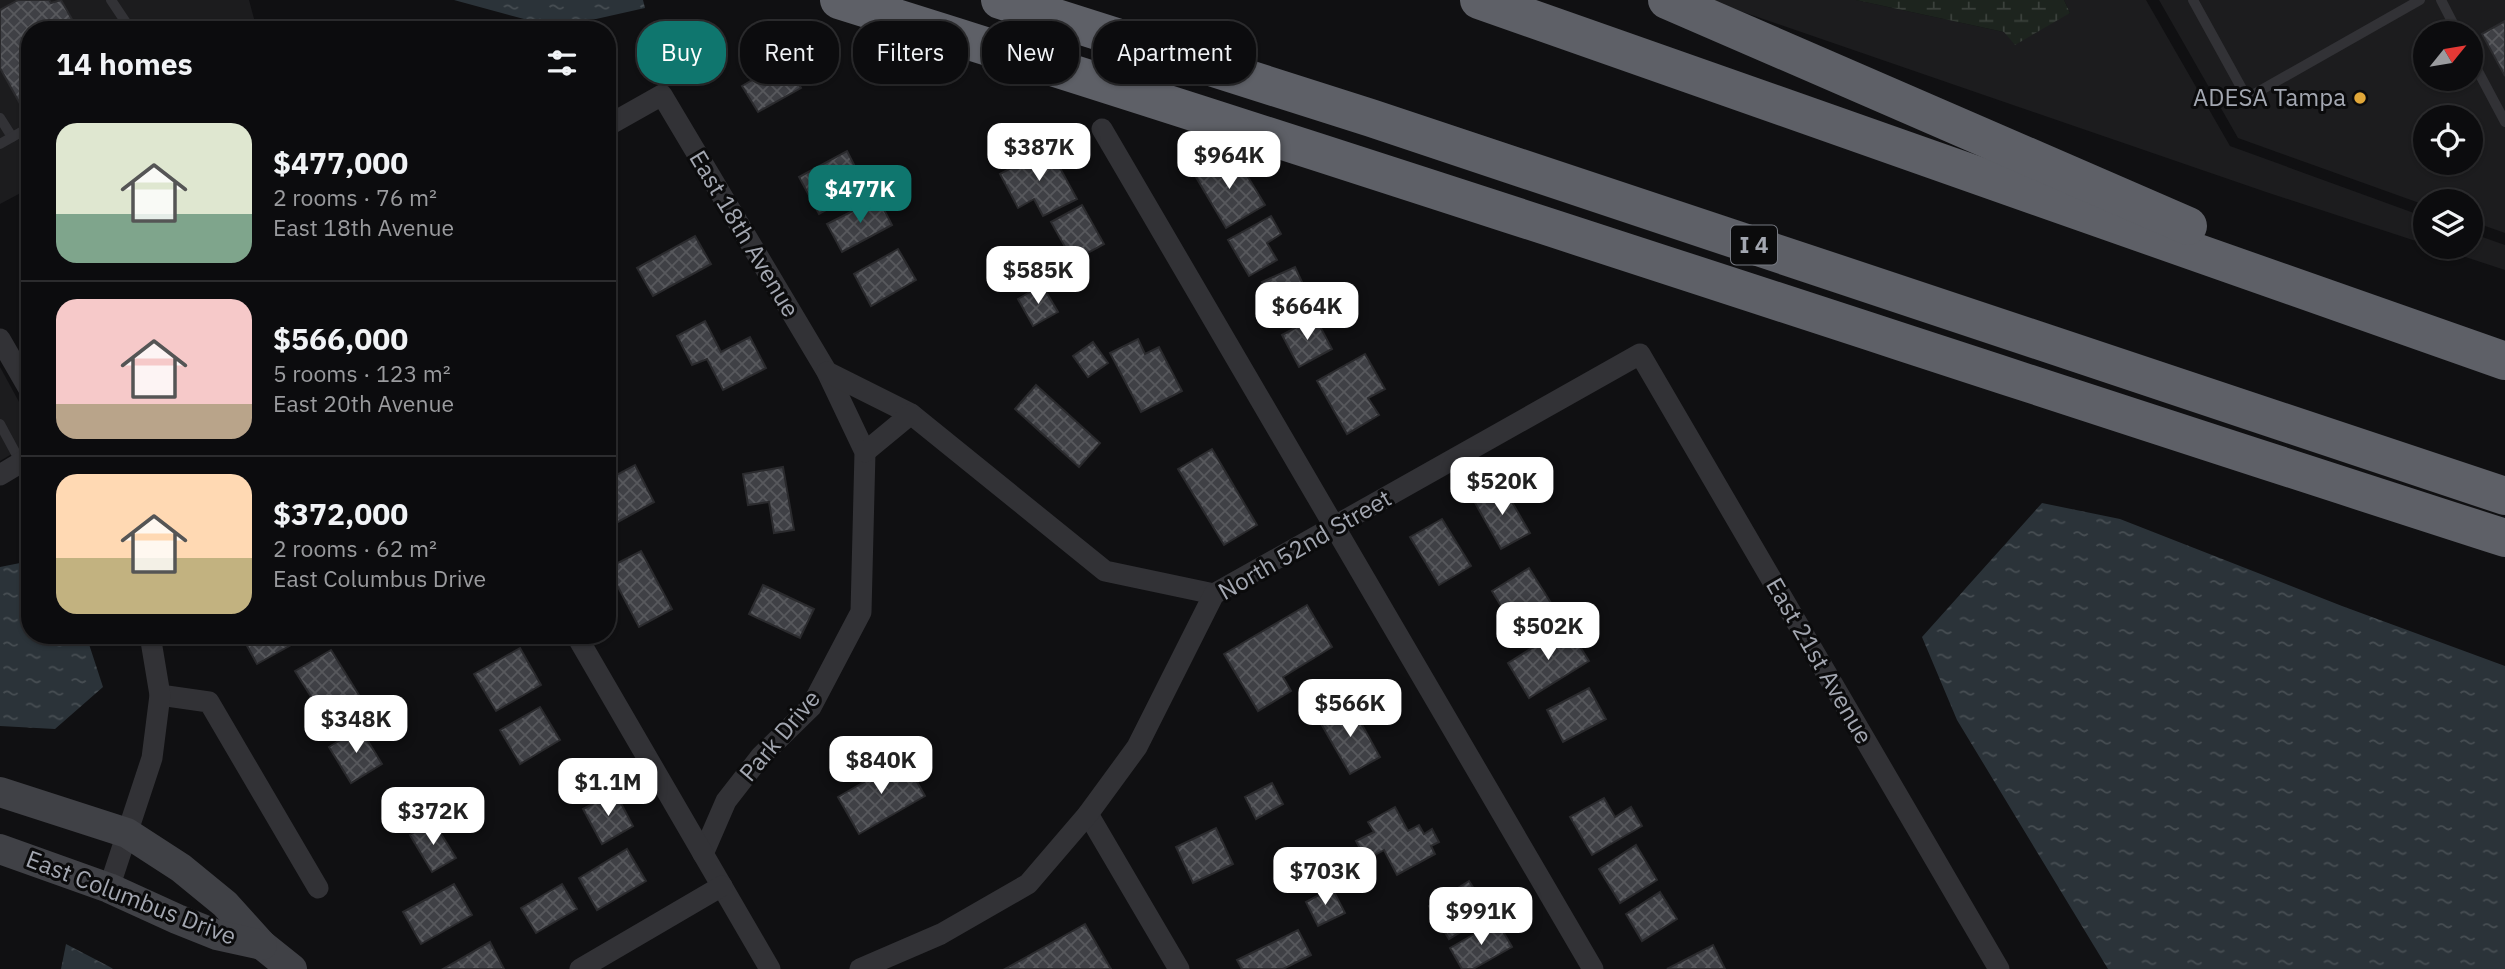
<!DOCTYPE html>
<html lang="en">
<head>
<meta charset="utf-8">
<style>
	body { margin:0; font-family:"IBM Plex Sans",sans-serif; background:#151517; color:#f1f3f6; height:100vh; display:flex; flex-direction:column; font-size:26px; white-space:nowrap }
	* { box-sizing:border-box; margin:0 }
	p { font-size:23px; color:#9a9b9e }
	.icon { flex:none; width:38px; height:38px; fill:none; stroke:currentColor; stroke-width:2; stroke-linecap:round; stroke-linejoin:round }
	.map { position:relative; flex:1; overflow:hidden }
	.details { position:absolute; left:21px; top:21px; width:595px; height:623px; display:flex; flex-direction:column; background:#0c0c0e; border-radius:28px; box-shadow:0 2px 5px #0004,0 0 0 2px #2c2c2e }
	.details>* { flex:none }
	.top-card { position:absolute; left:637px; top:21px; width:665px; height:63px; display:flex; gap:14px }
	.needle { width:46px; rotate:60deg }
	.buttons { position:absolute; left:2413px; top:21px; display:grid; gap:14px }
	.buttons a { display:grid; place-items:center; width:70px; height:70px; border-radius:50%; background:#0c0c0e; box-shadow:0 2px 5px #0004,0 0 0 2px #2c2c2e; font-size:35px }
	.price { position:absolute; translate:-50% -60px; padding:0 16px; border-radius:14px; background:#fff; color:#222; font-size:23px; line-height:46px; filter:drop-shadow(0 2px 4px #0008) }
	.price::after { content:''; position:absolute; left:50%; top:42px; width:21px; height:16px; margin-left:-10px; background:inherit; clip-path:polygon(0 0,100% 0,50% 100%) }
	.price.current { background:#0f766e; color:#fff }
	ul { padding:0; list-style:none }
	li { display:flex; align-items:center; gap:21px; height:175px; padding:0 35px }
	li+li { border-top:2px solid #2c2c2e }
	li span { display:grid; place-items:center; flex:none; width:196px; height:140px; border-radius:21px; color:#555 }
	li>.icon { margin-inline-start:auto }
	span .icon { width:84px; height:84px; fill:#fffc; stroke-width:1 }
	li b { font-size:30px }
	h2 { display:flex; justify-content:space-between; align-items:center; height:84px; padding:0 35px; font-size:30px }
	.tag { padding:0 24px; border-radius:28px; background:#0c0c0e; box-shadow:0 2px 5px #0004,0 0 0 2px #2c2c2e; font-size:24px; line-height:63px }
	.tag.current { background:#0f766e; color:#fff }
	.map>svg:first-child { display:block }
</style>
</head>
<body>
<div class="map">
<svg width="2505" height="969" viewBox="0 0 2505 969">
	<defs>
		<pattern id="wetland-marsh" width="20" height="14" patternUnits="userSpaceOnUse" patternTransform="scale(1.75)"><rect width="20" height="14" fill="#1d241e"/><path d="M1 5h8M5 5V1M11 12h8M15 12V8" fill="none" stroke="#3b413c"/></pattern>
		<pattern id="water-ripples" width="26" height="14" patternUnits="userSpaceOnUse" patternTransform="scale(1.75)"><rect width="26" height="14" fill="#2b3339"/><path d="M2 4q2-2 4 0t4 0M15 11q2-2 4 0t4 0" fill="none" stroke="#474e53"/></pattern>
		<pattern id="building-cross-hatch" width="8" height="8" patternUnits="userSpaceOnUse" patternTransform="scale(1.75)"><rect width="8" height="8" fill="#3f4045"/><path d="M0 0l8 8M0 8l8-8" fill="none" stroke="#58595d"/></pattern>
	</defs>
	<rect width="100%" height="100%" fill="#101012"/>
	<g fill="#1c1c1e" fill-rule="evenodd">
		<polygon points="0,0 249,0 257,30 30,30 30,188 0,204"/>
		<polygon points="1708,0 1856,0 2004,32 2070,13 2064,0 2146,0 2230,146 2425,217 2425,244 2266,192"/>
		<path d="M2159 0H2505V233L2471 221V201H2426L2425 205 2238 138ZM2426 33H2471V79H2426ZM2426 117H2471V163H2426Z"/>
		<polygon points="2471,233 2505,245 2505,270 2435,247 2471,247"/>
		<polygon points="0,367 30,422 30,443 0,461"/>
	</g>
	<polygon fill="url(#wetland-marsh)" points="1856,0 2064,0 2070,13 2015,45 2004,32"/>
	<g fill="url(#water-ripples)">
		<polygon points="454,0 643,0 645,8 596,19 524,19"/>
		<polygon points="2042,503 2120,519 2342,606 2505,666 2505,969 2108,969 1957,720 1922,637"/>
		<polygon points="30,561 30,635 86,635 103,687 55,729 0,726 0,567"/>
		<polygon points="66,944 110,967 113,969 61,969"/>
	</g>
	<g fill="url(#building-cross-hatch)" stroke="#2a2a2d" stroke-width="2">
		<polygon points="18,0 49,0 51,3 61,0 78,30 30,30 30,106 23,109 0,68 0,10"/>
		<polygon points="2505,21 2505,76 2482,34"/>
		<polygon points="785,61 801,88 758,112 742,86"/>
		<polygon points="1049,148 1077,199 1043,216 1034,199 1018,208 1000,174"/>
		<polygon points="847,151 866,188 819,214 799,177"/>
		<polygon points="1219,157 1228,171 1240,164 1265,205 1226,228 1193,172"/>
		<polygon points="878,198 892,225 842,252 827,224"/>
		<polygon points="1082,205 1104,244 1073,261 1051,222"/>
		<polygon points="1271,216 1281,234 1267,243 1277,260 1249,276 1228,240"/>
		<polygon points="695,236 711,264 653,296 637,268"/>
		<polygon points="898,249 916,280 871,306 854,274"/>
		<polygon points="1295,267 1314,308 1282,323 1262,282"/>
		<polygon points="1042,285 1058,312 1033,326 1018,299"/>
		<polygon points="1315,317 1332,349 1299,367 1282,335"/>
		<polygon points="705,321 721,352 750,337 766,368 723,390 707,359 692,365 677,336"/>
		<polygon points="1138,339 1145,354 1159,347 1182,391 1141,412 1110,353"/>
		<polygon points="1093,342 1108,363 1088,377 1073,356"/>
		<polygon points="1365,354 1385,389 1368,398 1379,415 1347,434 1317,381"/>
		<polygon points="1036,385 1100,443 1079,467 1015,409"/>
		<polygon points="1212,449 1257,525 1224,545 1178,469"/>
		<polygon points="635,465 654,502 607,528 607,480"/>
		<polygon points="783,467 794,530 774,533 769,502 748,505 743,474"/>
		<polygon points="1502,485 1530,533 1501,549 1474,501"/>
		<polygon points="1442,519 1471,566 1439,585 1410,537"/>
		<polygon points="641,551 672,609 639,627 608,568"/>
		<polygon points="1529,568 1551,603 1538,610 1549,628 1524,644 1492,591"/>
		<polygon points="763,585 814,609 800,638 749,614"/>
		<polygon points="1307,605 1332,647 1283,677 1291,691 1258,711 1224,654"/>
		<polygon points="1567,626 1589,661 1529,698 1508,663"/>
		<polygon points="241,635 309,635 257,664"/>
		<polygon points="520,648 541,685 496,711 474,674"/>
		<polygon points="331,650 362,700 327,722 295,671"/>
		<polygon points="1589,688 1606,719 1563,742 1547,710"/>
		<polygon points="1351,705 1380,757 1350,774 1320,722"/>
		<polygon points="540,707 560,740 520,764 500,730"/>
		<polygon points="360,728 382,764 351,783 329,747"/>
		<polygon points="904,759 925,796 859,834 838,797"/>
		<polygon points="1272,783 1283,804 1256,819 1245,797"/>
		<polygon points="615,792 633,826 602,844 583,809"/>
		<polygon points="1604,798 1615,817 1631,807 1642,826 1592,855 1570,817"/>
		<polygon points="1395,807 1408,831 1419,825 1424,834 1432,829 1439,842 1431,846 1435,854 1397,875 1384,850 1366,860 1356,841 1374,832 1368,822"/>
		<polygon points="433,821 456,858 432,872 410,835"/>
		<polygon points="1216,828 1233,864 1193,883 1176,847"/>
		<polygon points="1636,845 1657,880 1620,903 1599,869"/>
		<polygon points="627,849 646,881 597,910 579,878"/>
		<polygon points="1469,881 1490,914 1449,939 1429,906"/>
		<polygon points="454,884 472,915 421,944 403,912"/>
		<polygon points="562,884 577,909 536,933 521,908"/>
		<polygon points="1332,888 1345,913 1318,926 1306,902"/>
		<polygon points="1660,892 1677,919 1642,941 1626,914"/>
		<polygon points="1497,921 1512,947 1473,969 1462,969 1450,948"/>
		<polygon points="1085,924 1111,969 1005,969"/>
		<polygon points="1298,930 1311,955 1283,969 1242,969 1237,960"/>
		<polygon points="490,942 504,969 443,969"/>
		<polygon points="1713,945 1725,969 1667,969"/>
	</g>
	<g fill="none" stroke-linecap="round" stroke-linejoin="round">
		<g stroke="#323236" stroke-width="10">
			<polyline points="111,0 131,30"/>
			<polyline points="2193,0 2247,98 2420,0"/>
			<polyline points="2441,0 2458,33"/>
			<polyline points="2471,58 2505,122"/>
			<polyline points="0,118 12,137"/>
			<polyline points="0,144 30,127"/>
			<polyline points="0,424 21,463"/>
		</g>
		<g stroke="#323236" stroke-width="21">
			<polyline points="607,126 662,95 827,372 865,452 861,612 811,707 761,756 726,801 703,854"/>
			<polyline points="1102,129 1593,969"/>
			<polyline points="0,339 30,391"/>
			<polyline points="827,372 911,414 1105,571 1214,594"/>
			<polyline points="865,452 911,414"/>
			<polyline points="0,475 30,457"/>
			<polyline points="576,635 770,969"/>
			<polyline points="160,695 209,702 318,888"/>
			<polyline points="1088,814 1179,969"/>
			<polyline points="109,888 152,758 160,695 150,635"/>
			<polyline points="580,969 722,886"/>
			<polyline points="860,969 941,934 1028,884 1088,814 1137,747 1214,594 1640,354 1999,969"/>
		</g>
		<g stroke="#404146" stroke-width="30">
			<polyline points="0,792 127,833 181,868 225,904 262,945 292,969"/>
			<polyline points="0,849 109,888 177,919 217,935 262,945"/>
		</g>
		<g stroke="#5e6067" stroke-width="38">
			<path d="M839 0C1396 174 1949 359 2505 538"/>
			<polyline points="1000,0 1371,118 2505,496"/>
			<polyline points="1479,0 2505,361"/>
			<polyline points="1667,0 2188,226"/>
		</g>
	</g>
	<circle fill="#e1a739" stroke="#0b0b0c" stroke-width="2.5" cx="2360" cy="98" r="7"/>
	<g text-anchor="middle" stroke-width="6" stroke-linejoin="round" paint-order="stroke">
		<rect fill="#0b0b0c" stroke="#757880" stroke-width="2" x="1731" y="225.5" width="46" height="39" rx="5"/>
		<g font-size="23" font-weight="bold" fill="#a3a7b1">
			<text x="1754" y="253">I 4</text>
		</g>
		<g font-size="24" fill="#a3a7b1" stroke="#0b0b0c" text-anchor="end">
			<text x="2346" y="106">ADESA Tampa</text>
		</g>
		<g font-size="24" fill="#a3a7b1" stroke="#0b0b0c">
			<text transform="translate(744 234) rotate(59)" y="8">East 18th Avenue</text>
			<text transform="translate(1305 545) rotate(-30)" y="8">North 52nd Street</text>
			<text transform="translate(1819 661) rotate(60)" y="8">East 21st Avenue</text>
			<text transform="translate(780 736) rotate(-50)" y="8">Park Drive</text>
			<text transform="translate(131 898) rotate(21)" y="8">East Columbus Drive</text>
		</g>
	</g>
</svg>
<div class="buttons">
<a><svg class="needle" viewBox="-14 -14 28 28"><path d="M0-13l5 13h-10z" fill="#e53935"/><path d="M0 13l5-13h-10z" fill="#9a9b9e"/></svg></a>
<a><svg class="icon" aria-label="locate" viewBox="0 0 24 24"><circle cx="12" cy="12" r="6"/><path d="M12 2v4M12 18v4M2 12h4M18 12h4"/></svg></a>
<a><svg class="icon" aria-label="layers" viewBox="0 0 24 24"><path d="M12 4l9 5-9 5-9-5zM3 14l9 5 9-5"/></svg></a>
</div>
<b class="price" style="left:1039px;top:183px">$387K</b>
<b class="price" style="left:1229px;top:191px">$964K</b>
<b class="price current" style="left:860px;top:225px">$477K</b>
<b class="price" style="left:1038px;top:306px">$585K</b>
<b class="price" style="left:1307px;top:342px">$664K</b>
<b class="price" style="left:1502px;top:517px">$520K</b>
<b class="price" style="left:1548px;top:662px">$502K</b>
<b class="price" style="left:1350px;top:739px">$566K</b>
<b class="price" style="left:356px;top:755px">$348K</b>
<b class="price" style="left:881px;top:796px">$840K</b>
<b class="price" style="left:608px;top:818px">$1.1M</b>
<b class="price" style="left:433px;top:847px">$372K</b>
<b class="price" style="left:1325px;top:907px">$703K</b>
<b class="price" style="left:1481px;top:947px">$991K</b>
<div class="top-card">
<a class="tag current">Buy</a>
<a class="tag">Rent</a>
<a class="tag">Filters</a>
<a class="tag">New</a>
<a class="tag">Apartment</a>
</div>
<section class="details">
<h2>14 homes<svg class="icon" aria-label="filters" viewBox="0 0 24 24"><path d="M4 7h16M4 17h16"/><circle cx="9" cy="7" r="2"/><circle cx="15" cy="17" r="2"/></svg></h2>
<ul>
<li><span style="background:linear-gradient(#dfe7d0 65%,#7fa58c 0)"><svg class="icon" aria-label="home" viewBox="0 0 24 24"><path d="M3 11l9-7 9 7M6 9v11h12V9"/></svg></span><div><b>$477,000</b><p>2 rooms · 76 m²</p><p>East 18th Avenue</p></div></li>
<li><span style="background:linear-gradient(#f6c9c9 75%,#b9a48a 0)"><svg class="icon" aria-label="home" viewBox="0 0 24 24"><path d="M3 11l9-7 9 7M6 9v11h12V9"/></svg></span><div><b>$566,000</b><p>5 rooms · 123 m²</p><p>East 20th Avenue</p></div></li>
<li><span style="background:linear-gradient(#ffd9b3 60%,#c2b280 0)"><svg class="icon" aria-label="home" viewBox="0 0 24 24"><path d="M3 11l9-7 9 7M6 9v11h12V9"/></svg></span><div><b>$372,000</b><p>2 rooms · 62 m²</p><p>East Columbus Drive</p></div></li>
</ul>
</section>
</div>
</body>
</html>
